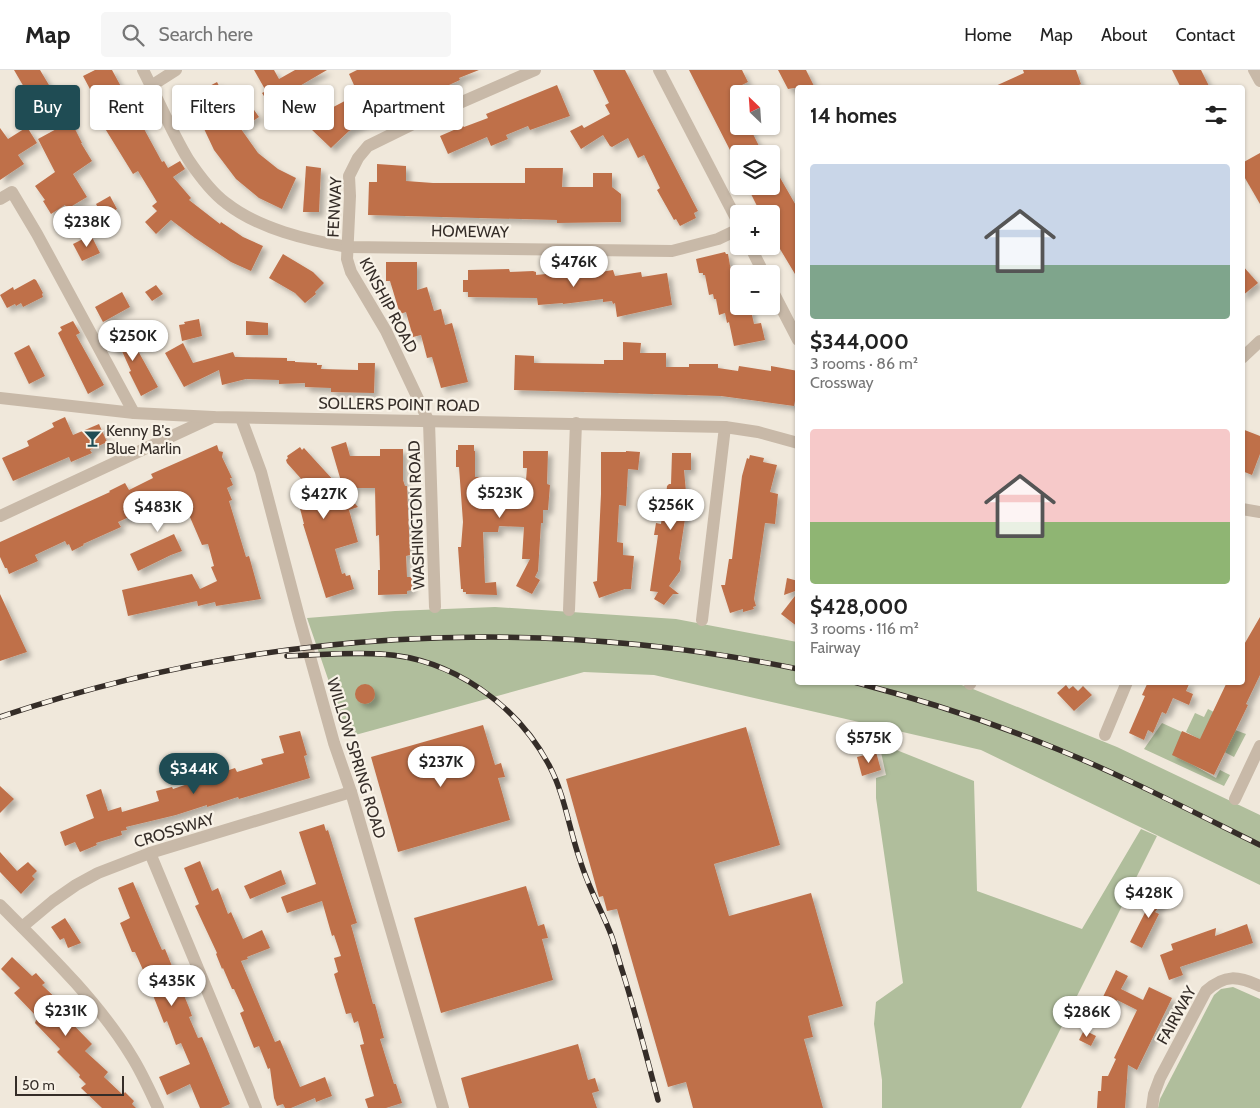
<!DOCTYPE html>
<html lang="en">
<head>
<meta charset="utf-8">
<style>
	body { margin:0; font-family:Cabin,sans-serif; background:#f6f6f6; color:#222; height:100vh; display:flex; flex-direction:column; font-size:19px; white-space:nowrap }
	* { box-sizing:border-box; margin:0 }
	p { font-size:16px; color:#767676 }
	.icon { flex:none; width:28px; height:28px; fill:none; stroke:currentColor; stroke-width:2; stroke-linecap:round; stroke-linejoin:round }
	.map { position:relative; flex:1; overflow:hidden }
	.panel { position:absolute; left:795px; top:15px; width:450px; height:600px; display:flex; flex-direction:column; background:#fff; border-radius:5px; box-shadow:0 1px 4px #0004 }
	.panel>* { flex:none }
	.hud { position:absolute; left:15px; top:15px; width:475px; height:45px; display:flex; gap:10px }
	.needle { width:32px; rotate:335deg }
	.buttons { position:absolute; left:730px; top:15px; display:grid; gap:10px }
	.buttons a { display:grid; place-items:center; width:50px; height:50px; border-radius:5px; background:#fff; box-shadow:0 1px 4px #0004; font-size:25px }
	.scale { position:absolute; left:15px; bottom:12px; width:109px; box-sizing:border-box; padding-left:5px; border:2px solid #352d28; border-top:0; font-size:14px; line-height:18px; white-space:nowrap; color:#352d28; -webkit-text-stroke:4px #f8f2e7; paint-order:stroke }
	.price { position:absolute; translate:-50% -42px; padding:0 11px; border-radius:18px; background:#fff; color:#222; font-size:16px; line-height:32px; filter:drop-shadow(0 1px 2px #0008) }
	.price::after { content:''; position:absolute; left:50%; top:30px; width:15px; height:11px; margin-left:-8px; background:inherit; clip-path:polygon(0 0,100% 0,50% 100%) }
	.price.active { background:#1f4c54; color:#fff }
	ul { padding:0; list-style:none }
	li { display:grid; align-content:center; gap:10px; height:265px; padding:0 15px }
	li span { display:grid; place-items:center; height:155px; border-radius:5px; color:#555 }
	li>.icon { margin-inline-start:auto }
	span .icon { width:90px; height:90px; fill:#fffc; stroke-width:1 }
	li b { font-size:21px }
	h2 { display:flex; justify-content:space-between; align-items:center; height:60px; padding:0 15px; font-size:21px }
	.tag { padding:0 18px; border-radius:5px; background:#fff; box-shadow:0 1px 4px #0004; font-size:18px; line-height:45px }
	.tag.active { background:#1f4c54; color:#fff }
	header { display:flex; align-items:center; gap:30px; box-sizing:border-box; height:70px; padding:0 25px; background:#fff; border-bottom:1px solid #e0e0e0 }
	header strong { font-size:24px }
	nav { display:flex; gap:28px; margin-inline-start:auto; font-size:18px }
	.search { width:350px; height:45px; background:#f6f6f6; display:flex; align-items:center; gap:12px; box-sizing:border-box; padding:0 18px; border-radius:5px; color:#767676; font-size:19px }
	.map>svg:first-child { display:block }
</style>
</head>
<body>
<header>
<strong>Map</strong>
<div class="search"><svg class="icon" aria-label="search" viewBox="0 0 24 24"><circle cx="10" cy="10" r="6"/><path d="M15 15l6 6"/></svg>Search here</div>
<nav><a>Home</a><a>Map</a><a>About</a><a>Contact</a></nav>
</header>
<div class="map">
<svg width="1260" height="1038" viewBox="0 0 1260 1038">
	<defs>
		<filter id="shadow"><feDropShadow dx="4.5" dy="4.5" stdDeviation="2.5" flood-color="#0004"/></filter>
	</defs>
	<rect width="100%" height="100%" fill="#f0e8db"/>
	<g fill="#b0be9c">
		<polygon points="495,537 676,549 797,572 798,612 955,613 968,617 1117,677 1260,745 1260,815 981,680 654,605 584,602 348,667 307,548 395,541"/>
		<polygon points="1208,639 1237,654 1235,660 1246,664 1234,687 1186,662 1195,643 1204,647"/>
		<polygon points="1162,653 1197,669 1190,693 1216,708 1220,700 1230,705 1224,716 1144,679"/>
		<polygon points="879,673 974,711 977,821 1082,859 1141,759 1157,766 1021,1038 882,1038 882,1010 874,954 876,932 903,913 876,728 876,708 886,705"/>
		<polygon points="1233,917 1260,929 1260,1038 1158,1038 1160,1029 1214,925 1221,919"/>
	</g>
	<g fill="#bf704a" filter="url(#shadow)">
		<polygon points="14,0 40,0 55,25 51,27 54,32 43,37 40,33 35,36"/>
		<polygon points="95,0 112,0 162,92 164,91 168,98 180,91 185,99 173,107 191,128 189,130 220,154 221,152 243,167 263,176 251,201 231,192 195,168 171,150 156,164 145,152 157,141 152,136 157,132 138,101 133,104 101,52 106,49 83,6"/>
		<polygon points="254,0 274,0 279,9 295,0 327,0 269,34 262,23 266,21"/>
		<polygon points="357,0 479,0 459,8 460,10 427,25 425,24 349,61 331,78 311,59 316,54 308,47 318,38 322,43 358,24 349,4"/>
		<polygon points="593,0 625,0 698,141 694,143 696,148 680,156 676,149 674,150 657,120 660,118 644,85 638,88 628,68 612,77 610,76 603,65 581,79 570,61 582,55 584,58 610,44 605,35 609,33"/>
		<polygon points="689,0 742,0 748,12 736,18 739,23 739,56 749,56 763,84 732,84"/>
		<polygon points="778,0 806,0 815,18 794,18 788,19"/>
		<polygon points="1023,0 1076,0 1081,14 1073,18 991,18 1024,3"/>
		<polygon points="1172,0 1201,0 1210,18 1181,18"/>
		<polygon points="217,12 229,35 231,34 234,38 236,37 240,45 252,37 259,47 241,59 258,83 278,99 296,108 282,139 259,128 236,109 214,80 189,27"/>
		<polygon points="557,15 570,46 530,60 528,56 506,65 508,69 491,76 487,67 448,84 440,66 463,56 464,57 488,48 486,44"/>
		<polygon points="71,51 82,73 81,73 92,91 73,104 87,127 67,139 65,135 51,144 43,131 45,130 35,116 55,102 38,69"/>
		<polygon points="27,57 37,73 18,85 24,94 0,110 0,58 8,69"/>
		<polygon points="1260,83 1260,134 1242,103 1242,93"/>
		<polygon points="771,92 798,139 798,209 771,164 771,144 761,144 747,116 771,116"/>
		<polygon points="377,94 406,96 406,111 433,113 525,113 525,98 563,98 562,117 593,117 593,103 612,103 612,117 621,124 621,152 557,153 557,150 368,145 369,112 377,112"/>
		<polygon points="306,96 321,98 319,142 303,142"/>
		<polygon points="110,126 117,139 103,147 96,134"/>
		<polygon points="91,165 100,183 82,191 73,174"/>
		<polygon points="725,182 726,184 728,184 732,207 737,206 739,236 750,236 754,254 761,253 765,270 734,276 729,252 727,253 725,243 719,245 716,229 714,229 713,224 709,225 705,205 703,205 703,203 699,203 696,189"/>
		<polygon points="283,184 313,202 324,213 315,222 316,224 305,233 295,223 269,208"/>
		<polygon points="386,192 417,192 417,220 427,217 434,241 441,239 445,255 452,253 468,312 441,318 432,287 427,288 421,265 413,267 406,242 400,244 390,211 386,211"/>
		<polygon points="1242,195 1258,213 1242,226"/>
		<polygon points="509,199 510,202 533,201 536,202 536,205 586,200 588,204 613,200 615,206 641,202 642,207 667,203 672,235 617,247 615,233 613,234 612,231 603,232 603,229 563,234 563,233 538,235 537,228 468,227 468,222 463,222 463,210 468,210 468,200"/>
		<polygon points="34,209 36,210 43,223 42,224 43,227 23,237 21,233 16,236 15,234 7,238 0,225 13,217 14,220"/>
		<polygon points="156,215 163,224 152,231 145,222"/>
		<polygon points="122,222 130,237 103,252 95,237"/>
		<polygon points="199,249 202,266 182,271 179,255 185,254 184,252"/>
		<polygon points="73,251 80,263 76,265 104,315 88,324 58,263 62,260 60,257"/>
		<polygon points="246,251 268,253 268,265 246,265"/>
		<polygon points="118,257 121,262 123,261 134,281 137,279 158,317 141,326 129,302 131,301 121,279 115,282 105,264"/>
		<polygon points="623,272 641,273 640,283 666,283 666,297 689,297 689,294 718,294 718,298 738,301 739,296 771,301 771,296 798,301 798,315 794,336 721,326 514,320 515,285 534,286 534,293 604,294 604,290 623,290"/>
		<polygon points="183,273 193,293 233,282 235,287 287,288 287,291 295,291 295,292 317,293 317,295 322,295 321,299 358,300 358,293 375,293 374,323 331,322 331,318 305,317 305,313 279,314 279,310 246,309 222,315 219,300 184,317 165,283"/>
		<polygon points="29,275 45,306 29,314 14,283"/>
		<polygon points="65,347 73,365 99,354 107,372 90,380 92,383 71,392 69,387 13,411 2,388 29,376 27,371 54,357 52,353"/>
		<polygon points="1242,359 1260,366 1260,384 1252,405 1242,401"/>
		<polygon points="346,372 350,386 380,386 380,379 403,379 403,410 405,416 407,416 410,485 406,486 407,507 412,507 412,520 407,521 407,524 378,525 378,500 380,500 379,465 376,466 375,418 343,418 331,377"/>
		<polygon points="217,375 219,381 223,382 222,387 232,408 230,408 233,415 227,418 232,430 229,431 246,487 249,486 261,529 216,536 215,532 198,536 197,531 128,546 122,520 192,504 200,519 217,511 211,497 214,496 208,474 202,475 180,424 118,452 121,457 83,474 84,475 72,481 69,474 67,475 65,471 35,485 38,491 9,504 7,498 5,498 0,487 0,472 110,422 109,421 125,413 129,420 153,408 151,404"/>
		<polygon points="458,375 474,375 474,381 475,381 475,407 483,407 484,419 499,418 499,432 522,433 523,422 525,422 527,398 523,398 523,381 548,381 547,414 550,415 548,440 543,440 543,453 541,453 538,501 535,507 540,510 532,524 516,516 530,489 522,489 524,457 499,456 498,462 483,462 485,513 496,512 497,525 466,524 466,522 463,522 463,519 461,519 458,477 461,477 463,452 459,397 456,397 456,380 458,380"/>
		<polygon points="300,377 302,380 304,378 313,388 358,437 349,440 358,472 335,479 342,504 345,503 346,506 350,505 354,519 326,528 303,454 304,454 294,415 304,412 287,393 286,390 288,388 287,386"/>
		<polygon points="626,381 640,382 638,400 628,399 626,436 619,435 617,472 623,473 623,485 634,486 631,519 625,519 599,528 593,512 597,511 601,424 601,382 626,382"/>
		<polygon points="672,383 691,383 691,400 684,400 686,422 689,422 679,489 681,491 680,501 669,516 679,524 673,524 664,535 654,529 658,522 650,521 658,465 654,465 656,453 661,454 662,446 666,447 666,427 667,416 669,414 671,414"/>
		<polygon points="750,385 764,388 763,392 777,395 770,422 778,424 775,454 765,453 754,529 756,536 753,537 754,539 743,542 743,539 730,543 721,515 725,515 729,489 732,489 742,406 747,388 749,389"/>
		<polygon points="174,464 182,481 171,485 138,501 130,484"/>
		<polygon points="787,508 798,511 798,520 784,525"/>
		<polygon points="798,522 798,557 781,544"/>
		<polygon points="0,524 27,582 0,591"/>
		<polygon points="1260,547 1260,605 1246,634 1248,635 1214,705 1172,685 1182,661 1200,669 1227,612 1242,612 1242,578"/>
		<polygon points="1148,612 1190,612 1186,621 1193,624 1189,635 1173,628 1166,644 1162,642 1153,663 1148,660 1144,670 1129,663 1145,626 1142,625"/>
		<circle cx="365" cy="624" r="10"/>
		<polygon points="1066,615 1069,619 1073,616 1078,621 1083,616 1092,625 1074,641 1057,623"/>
		<polygon points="483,655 495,695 501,693 505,707 498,708 510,750 398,782 371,687"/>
		<polygon points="746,657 780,775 714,794 729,846 811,823 843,936 808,946 813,967 804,969 823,1038 693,1038 686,1012 668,1017 617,839 607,841 603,826 599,827 566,709"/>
		<polygon points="300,661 307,685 304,686 310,708 239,729 238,727 207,737 207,735 176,745 126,757 127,760 121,761 122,765 96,773 97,775 80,782 75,772 65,776 60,762 94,748 86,725 101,719 108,741 121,737 122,742 159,731 156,721 172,717 173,719 235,698 237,702 263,694 261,689 284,683 279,666"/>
		<polygon points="876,682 881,700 862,706 857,687"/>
		<polygon points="0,716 14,729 0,743"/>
		<polygon points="324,754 326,761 328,760 357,853 351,855 373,934 375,934 384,968 380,969 394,1014 396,1014 402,1033 386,1038 368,1038 365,1029 374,1026 360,975 364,974 358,951 354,953 351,943 346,944 334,904 338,902 334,888 341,886 334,865 332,866 322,831 287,843 281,827 316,814 299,762"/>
		<polygon points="0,782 17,801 28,792 37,801 32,806 35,809 21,824 0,802"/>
		<polygon points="200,791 212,821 218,818 228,844 231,842 243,869 262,860 270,878 247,887 248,889 241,891 275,972 280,970 300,1017 325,1007 332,1026 316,1032 315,1028 291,1038 285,1038 283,1034 277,1036 274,1028 270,998 268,999 259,976 254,978 240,943 244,941 234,919 232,919 223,898 222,899 216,884 217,883 195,836 199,834 184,798"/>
		<polygon points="281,800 286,814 250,829 244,816"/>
		<polygon points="133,812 158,871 162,880 165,879 190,940 192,946 189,947 198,968 202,967 230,1034 221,1038 200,1038 190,1014 167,1025 159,1007 190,994 181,973 176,975 167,951 164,953 143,900 135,882 132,882 120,853 130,848 118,818"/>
		<polygon points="526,816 538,856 544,854 548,868 542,869 553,910 441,943 414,848"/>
		<polygon points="1158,817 1168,826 1155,842 1159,844 1142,878 1130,872"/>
		<polygon points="65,848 81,873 68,878 64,868 60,870 51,857"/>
		<polygon points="1247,854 1253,873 1180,897 1183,905 1169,910 1160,885 1173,880 1171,874 1216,858 1215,866"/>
		<polygon points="12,887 32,906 36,903 45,913 42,915 65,937 61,942 92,974 85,981 108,1002 104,1007 123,1025 125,1022 134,1031 132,1034 136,1038 102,1038 81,1018 86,1014 79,1007 80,1005 57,982 60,979 35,953 37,947 14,923 20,918 1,899"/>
		<polygon points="1116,900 1128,906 1121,919 1143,930 1149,917 1172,928 1137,1000 1128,995 1125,1038 1097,1038 1098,1021 1101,1021 1102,1006 1108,1006 1116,989 1114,988 1137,940 1117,930 1113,937 1101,931"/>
		<polygon points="1084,960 1096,966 1091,976 1079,970"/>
		<polygon points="578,974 588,1010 595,1008 599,1021 592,1023 597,1038 469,1038 461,1008"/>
	</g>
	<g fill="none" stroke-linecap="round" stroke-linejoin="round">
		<g stroke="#c8b9a8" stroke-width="12">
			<path d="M143 0C158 29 171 61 188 89 198 104 211 122 226 133 259 159 307 170 348 177L672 181 718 169 739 159"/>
			<polyline points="659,0 739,154"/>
			<polyline points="1254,0 1260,11"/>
			<polyline points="151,16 176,0"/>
			<polyline points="0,129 12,122 37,164 134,343"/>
			<polyline points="750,176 764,204"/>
			<polyline points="771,218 798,270"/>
			<polyline points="1242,288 1260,271"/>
			<polyline points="0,446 213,347"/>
			<polyline points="435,537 429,352 386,261 351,202 347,189 350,126 349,106 358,88 368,76 423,49 535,0"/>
			<polyline points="569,540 576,353"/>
			<polyline points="702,550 725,357"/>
			<polyline points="970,614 971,612"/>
			<polyline points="1105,665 1127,612"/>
			<polyline points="1235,729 1260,676"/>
			<polyline points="150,783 256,1038"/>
			<path d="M0 835C45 880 99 932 132 987 142 1003 150 1021 158 1038"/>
			<polyline points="22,857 53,831 76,815 98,803 150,783 351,722"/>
			<path d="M1152 1038 1154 1024 1160 1008 1206 921C1225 904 1238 906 1260 916"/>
		</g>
		<g stroke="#c8b9a8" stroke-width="12">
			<polyline points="0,328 134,343 213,347 725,357 758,362 798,373"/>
			<polyline points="241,348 261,402 299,547 334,673 351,722 443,1038"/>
			<polyline points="1242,439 1260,442"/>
		</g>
		<defs>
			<g id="rail">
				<path d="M287 586C318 585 350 582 381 584 452 588 518 635 550 697 565 726 569 759 580 790 588 817 602 841 612 867 616 879 619 891 623 903 636 945 647 988 658 1030"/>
				<path d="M854 612C923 630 991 652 1057 679 1126 707 1193 742 1260 775"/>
				<path d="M0 647C256 560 533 544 798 599"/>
			</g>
		</defs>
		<use href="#rail" stroke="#352d28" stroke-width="5.5"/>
		<use href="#rail" stroke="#f8f2e7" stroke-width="4" stroke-dasharray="11" stroke-linecap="butt"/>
	</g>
	<defs>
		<symbol id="bar-bare" viewBox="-9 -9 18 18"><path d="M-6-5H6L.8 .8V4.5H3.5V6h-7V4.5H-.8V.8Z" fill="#1f4c54" stroke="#f8f2e7" stroke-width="2.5" paint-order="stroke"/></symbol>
	</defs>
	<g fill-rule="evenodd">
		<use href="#bar-bare" x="80" y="356" width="25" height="25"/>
	</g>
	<g text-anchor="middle" stroke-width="4.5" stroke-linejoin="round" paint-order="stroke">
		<g font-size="16" fill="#352d28" stroke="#f8f2e7">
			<text transform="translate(334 137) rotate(-87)" y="6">FENWAY</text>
			<text transform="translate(470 161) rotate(1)" y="6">HOMEWAY</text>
			<text transform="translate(389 235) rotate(62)" y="6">KINSHIP ROAD</text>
			<text transform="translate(399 334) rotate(1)" y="6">SOLLERS POINT ROAD</text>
			<text transform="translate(416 445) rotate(-92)" y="6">WASHINGTON ROAD</text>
			<text transform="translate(357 688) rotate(73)" y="6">WILLOW SPRING ROAD</text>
			<text transform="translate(174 760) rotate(-17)" y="6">CROSSWAY</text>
			<text transform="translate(1176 945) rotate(-61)" y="6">FAIRWAY</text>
		</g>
		<g font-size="16" fill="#352d28" stroke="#f8f2e7" text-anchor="start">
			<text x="106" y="366">Kenny B's<tspan x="106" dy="18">Blue Marlin</tspan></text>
		</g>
	</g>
</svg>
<div class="buttons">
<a><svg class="needle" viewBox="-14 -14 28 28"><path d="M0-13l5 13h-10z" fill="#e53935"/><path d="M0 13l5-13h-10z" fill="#767676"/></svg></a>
<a><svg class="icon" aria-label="layers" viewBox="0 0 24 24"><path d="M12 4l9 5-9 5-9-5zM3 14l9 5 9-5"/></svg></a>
<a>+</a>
<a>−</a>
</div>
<div class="scale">50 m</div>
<b class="price" style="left:87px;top:178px">$238K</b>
<b class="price" style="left:574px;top:218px">$476K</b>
<b class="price" style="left:133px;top:292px">$250K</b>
<b class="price" style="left:500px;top:449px">$523K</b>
<b class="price" style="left:324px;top:450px">$427K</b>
<b class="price" style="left:671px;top:461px">$256K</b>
<b class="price" style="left:158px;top:463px">$483K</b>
<b class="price" style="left:869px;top:694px">$575K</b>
<b class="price" style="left:441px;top:718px">$237K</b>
<b class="price active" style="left:194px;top:725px">$344K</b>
<b class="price" style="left:1149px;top:849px">$428K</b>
<b class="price" style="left:172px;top:937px">$435K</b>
<b class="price" style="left:66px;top:967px">$231K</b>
<b class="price" style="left:1087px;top:968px">$286K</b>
<div class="hud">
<a class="tag active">Buy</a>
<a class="tag">Rent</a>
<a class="tag">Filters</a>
<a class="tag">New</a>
<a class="tag">Apartment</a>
</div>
<section class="panel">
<h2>14 homes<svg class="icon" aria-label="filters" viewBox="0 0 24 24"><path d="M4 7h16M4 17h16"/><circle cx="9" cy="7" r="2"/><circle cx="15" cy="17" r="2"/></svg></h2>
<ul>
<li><span style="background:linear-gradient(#c9d6e8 65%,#7fa58c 0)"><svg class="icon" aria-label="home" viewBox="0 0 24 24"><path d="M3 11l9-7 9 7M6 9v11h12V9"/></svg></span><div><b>$344,000</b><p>3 rooms · 86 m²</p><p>Crossway</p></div></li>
<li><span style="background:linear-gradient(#f6c9c9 60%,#8fb573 0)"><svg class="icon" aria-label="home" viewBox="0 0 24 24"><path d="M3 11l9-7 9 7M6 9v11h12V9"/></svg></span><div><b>$428,000</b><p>3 rooms · 116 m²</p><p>Fairway</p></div></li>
</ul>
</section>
</div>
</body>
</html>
